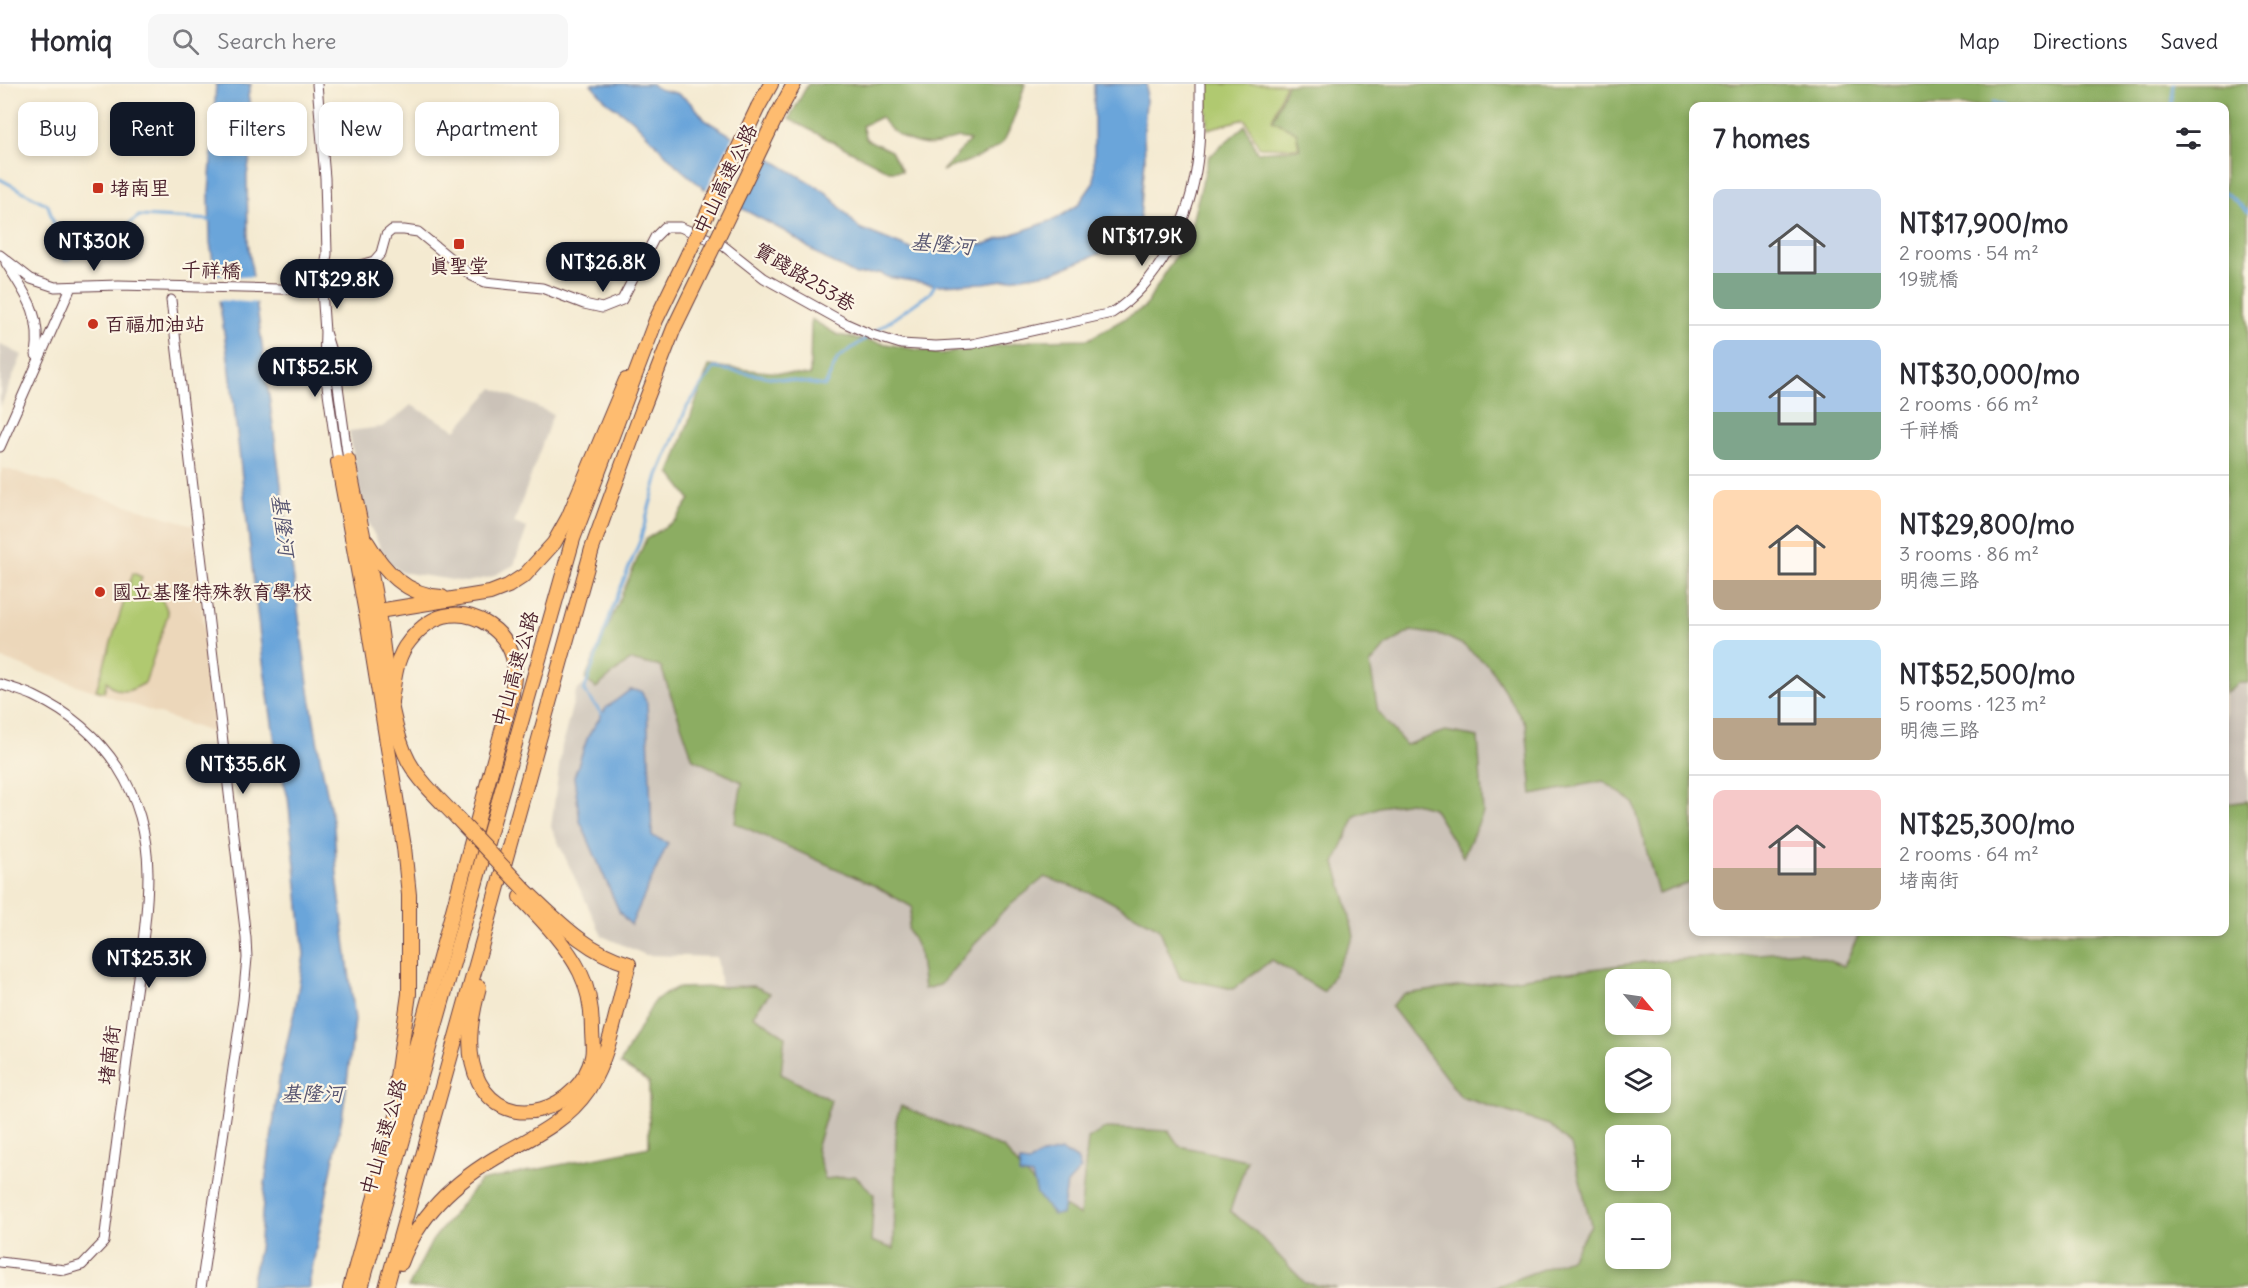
<!DOCTYPE html>
<html lang="en">
<head>
<meta charset="utf-8">
<style>
	body { margin:0; font-family:Delius,"LXGW WenKai TC",sans-serif; background:#f7f7f7; color:#2b2b33; height:100vh; display:flex; flex-direction:column; font-size:22px; white-space:nowrap }
	* { box-sizing:border-box; margin:0 }
	p { font-size:20px; color:#7c7c81 }
	.icon { flex:none; width:33px; height:33px; fill:none; stroke:currentColor; stroke-width:2; stroke-linecap:round; stroke-linejoin:round }
	.map { position:relative; flex:1; overflow:hidden }
	.sheet { position:absolute; left:1689px; top:18px; width:540px; height:834px; display:flex; flex-direction:column; background:#fff; border-radius:12px; box-shadow:0 3px 9px #0003 }
	.sheet>* { flex:none }
	.hud { position:absolute; left:18px; top:18px; width:570px; height:54px; display:flex; gap:12px }
	.needle { width:39px; rotate:119deg }
	.controls { position:absolute; left:1605px; top:885px; display:grid; gap:12px }
	.controls a { display:grid; place-items:center; width:66px; height:66px; border-radius:12px; background:#fff; box-shadow:0 3px 9px #0003; font-size:30px }
	.price { position:absolute; translate:-50% -51px; padding:0 14px; border-radius:21px; background:#111827; color:#fff; font-size:20px; line-height:39px; filter:drop-shadow(0 2px 3px #0008) }
	.price::after { content:''; position:absolute; left:50%; top:36px; width:18px; height:14px; margin-left:-9px; background:inherit; clip-path:polygon(0 0,100% 0,50% 100%) }
	.price.selected { background:#222; color:#fff }
	ul { padding:0; list-style:none }
	li { display:flex; align-items:center; gap:18px; height:150px; padding:0 24px }
	li+li { border-top:2px solid #e1e1e2 }
	li span { display:grid; place-items:center; flex:none; width:168px; height:120px; border-radius:12px; color:#555 }
	li>.icon { margin-inline-start:auto }
	span .icon { width:72px; height:72px; fill:#fffc; stroke-width:1 }
	li b { font-size:26px }
	h2 { display:flex; justify-content:space-between; align-items:center; height:72px; padding:0 24px; font-size:26px }
	.tag { padding:0 21px; border-radius:12px; background:#fff; box-shadow:0 3px 9px #0003; font-size:21px; line-height:54px }
	.tag.selected { background:#111827; color:#fff }
	header { display:flex; align-items:center; gap:36px; box-sizing:border-box; height:84px; padding:0 30px; background:#fff; border-bottom:2px solid #e1e1e2 }
	header strong { font-size:28px }
	nav { display:flex; gap:33px; margin-inline-start:auto; font-size:21px }
	.search { width:420px; height:54px; background:#f7f7f7; display:flex; align-items:center; gap:15px; box-sizing:border-box; padding:0 21px; border-radius:12px; color:#7c7c81; font-size:22px }
	.map>svg:first-child { display:block }
</style>
</head>
<body>
<header>
<strong>Homiq</strong>
<div class="search"><svg class="icon" aria-label="search" viewBox="0 0 24 24"><circle cx="10" cy="10" r="6"/><path d="M15 15l6 6"/></svg>Search here</div>
<nav><a>Map</a><a>Directions</a><a>Saved</a></nav>
</header>
<div class="map">
<svg width="2248" height="1204" viewBox="0 0 2248 1204">
	<rect width="100%" height="100%" fill="#fcf5e5"/>
	<filter id="ink" filterUnits="userSpaceOnUse"><feTurbulence type="fractalNoise" baseFrequency=".0167" numOctaves="2"/><feDisplacementMap in="SourceGraphic" scale="12" xChannelSelector="R" yChannelSelector="G"/><feConvolveMatrix kernelMatrix="1 2 1 2 8 2 1 2 1" color-interpolation-filters="sRGB"/></filter>
	<filter id="wash" filterUnits="userSpaceOnUse"><feTurbulence type="fractalNoise" baseFrequency=".008" numOctaves="4" result="noise"/><feDisplacementMap in="SourceGraphic" scale="24" xChannelSelector="R" yChannelSelector="G"/><feGaussianBlur stdDeviation="1.35" result="paint"/><feColorMatrix in="noise" values="0 0 0 0 0 0 0 0 0 0 0 0 0 0 0 0 0 1.4 0 .05"/><feComposite in="paint" operator="in"/></filter>
	<g filter="url(#wash)">
		<rect width="100%" height="100%" fill="#f4ead1"/>
		<polygon fill="#ecd7ba" points="3,384 193,441 216,650 0,574 0,391"/>
		<g fill="#cbc2b8" fill-rule="evenodd">
			<polygon points="0,260 22,271 0,324"/>
			<polygon points="493,304 553,330 514,439 527,444 514,481 491,493 466,498 401,488 388,478 364,431 349,347 382,343 398,332 411,321 456,346"/>
			<path d="M1693 457 1694 848H1922L1660 974H1616V1174L1626 1204H567L737 1026 717 873 646 871 602 852 551 743 562 662 576 607 749 471 1439 489ZM1616 896H1660V940H1616Z"/>
			<polygon points="2225,511 2248,521 2248,855 2224,848"/>
		</g>
		<g fill="#b0c96f" stroke="#7d744d" stroke-width="1.5">
			<polygon points="1205,0 1285,0 1272,36 1296,48 1299,64 1259,63 1245,35 1208,45"/>
			<path d="M133 489 142 493 137 509C155 508 164 512 168 530L145 599C131 607 118 613 107 597L104 608 96 606Z"/>
		</g>
		<g fill="#8cad62" stroke="#6b6646" stroke-width="1.5" fill-rule="evenodd">
			<path d="M808 0H1025C1021 13 1010 52 1001 60 987 72 959 80 942 87L970 56C953 52 954 56 938 60 917 64 891 51 881 33L862 42 866 55 891 67 902 87H889L789 35Z"/>
			<polygon points="1287,0 2248,0 2248,599 2238,599 2225,610 2224,22 1694,22 1693,798 1658,810 1634,719 1603,697 1532,711 1526,641 1489,582 1463,561 1442,551 1411,547 1386,562 1370,580 1378,628 1406,661 1445,647 1478,653 1483,729 1463,773 1433,724 1410,718 1379,723 1355,732 1335,779 1347,820 1354,853 1324,908 1272,876 1233,905 1180,894 1159,844 1104,814 1045,793 1003,827 940,901 924,905 919,867 908,845 912,823 875,802 735,739 742,698 693,675 661,583 630,576 596,604 585,595 646,455 676,436 690,415 670,389 709,282 810,292 811,235 838,251 940,270 1038,256 1089,255 1145,223 1189,149 1209,73 1245,41 1257,68 1300,65 1296,48 1273,36"/>
			<path d="M2248 717V1204H1492L1570 1175 1591 1141 1571 1061 1549 1041 1461 1013 1391 922 1404 910 1644 878 1800 867 1844 882 1860 848H2224L2225 720ZM1616 896H1660V940H1616ZM1616 974H1660V1018H1616ZM1616 1052H1660V1096H1616ZM1616 1130H1660V1174H1616Z"/>
			<polygon points="754,902 770,909 753,931 785,952 781,990 831,1016 816,1065 825,1095 855,1092 874,1110 871,1157 894,1165 896,1036 901,1022 1003,1064 1042,1109 1080,1132 1088,1055 1106,1044 1169,1047 1179,1062 1247,1076 1230,1127 1256,1148 1305,1199 1337,1204 408,1204 432,1157 480,1097 649,1063 649,998 620,980 655,916 676,904"/>
		</g>
		<g fill="#6aa5da" stroke="#5a6282" stroke-width="1.5">
			<polygon points="216,0 251,0 248,12 255,45 247,91 248,157 308,600 321,679 334,742 337,791 355,936 343,1028 310,1195 310,1204 250,1204 259,1165 264,1108 280,989 295,924 304,871 288,713 278,679 262,571 230,287 210,158 209,110"/>
			<path d="M591 0H652C659 8 668 6 678 10 690 16 697 25 705 36L826 108 859 144 916 167 985 160 1056 135 1078 121 1094 98V0H1147L1144 48 1145 75 1139 146 1126 159 1054 188 984 199 938 201 887 193 880 189 856 191 822 173 786 148 703 104 677 82 633 36 607 18Z"/>
			<polygon points="630,606 641,607 647,619 652,752 668,759 631,841 620,829 580,737 574,693 588,652 606,624"/>
			<polygon points="1061,1067 1077,1075 1081,1085 1067,1100 1062,1131 1053,1131 1037,1110 1032,1092 1019,1090 1020,1078 1029,1079 1038,1072"/>
		</g>
		<g fill="#f4ead1">
			<polygon points="734,50 764,68 737,125 705,108"/>
			<polygon points="212,191 256,193 260,219 216,216"/>
		</g>
		<g fill="none" stroke-linecap="round" stroke-linejoin="round">
			<g stroke="#6aa5da" stroke-width="3">
				<polyline points="1993,18 2003,22"/>
				<polyline points="2171,22 2174,0"/>
				<polyline points="0,95 48,121 65,176 72,173"/>
				<polyline points="2224,107 2248,127"/>
				<polyline points="88,167 104,160 139,132 213,136"/>
				<polyline points="873,249 930,209 937,197"/>
				<polyline points="602,630 584,607 614,520 640,457 658,391 687,323 714,284 825,302 838,274 868,253"/>
			</g>
		</g>
	</g>
	<g filter="url(#ink)">
		<g fill="none" stroke-linecap="round" stroke-linejoin="round">
			<defs>
				<g id="minor">
					<polyline points="317,0 325,94 327,170 322,206 325,248 324,281 338,378 348,376 335,280 325,248"/>
					<polyline points="0,171 31,195 55,203 118,201 322,206"/>
					<path d="M6 179C27 212 42 231 36 271"/>
					<path d="M322 206 346 185 374 177 381 169 386 151 392 146H404L418 148 472 192 485 198 542 204 584 220 602 224 622 216 655 153 665 143H680L721 160 764 194 847 240 872 251 901 260 936 262 972 260 1112 229C1158 199 1187 141 1196 87 1201 59 1200 29 1200 0"/>
					<polyline points="171,216 246,854 247,874 243,916 201,1204"/>
					<polyline points="0,363 71,203"/>
					<path d="M0 600C11 604 23 607 34 612 106 646 147 709 148 789 148 835 139 883 133 929 123 1005 114 1082 104 1158L82 1181 65 1186 0 1178"/>
				</g>
				<g id="highway">
					<polyline points="758,23 771,0"/>
					<polyline points="776,33 794,0"/>
					<path d="M348 376C357 427 370 478 378 530 386 574 388 639 409 678 421 699 440 716 457 734"/>
					<polyline points="338,378 366,529 404,763 409,811 409,910 395,1007"/>
					<path d="M367 458C384 487 406 511 442 513"/>
					<polyline points="366,529 490,509 508,502 525,491 554,459 568,434 626,296"/>
					<path d="M479 903C471 933 464 969 479 998 507 1052 580 1025 592 973 594 965 592 954 592 946 592 926 589 906 580 888 566 860 541 835 520 813"/>
					<path d="M401 1179C419 1129 459 1094 504 1069 535 1052 568 1036 588 1006 611 969 617 922 629 880 586 868 557 836 525 806"/>
					<path d="M350 1204 512 610C513 599 516 588 514 578 508 547 475 525 444 532 428 536 414 550 405 563 395 579 394 599 391 617"/>
					<polyline points="361,1204 573,455 656,236 688,170"/>
					<polyline points="386,1204 592,465 643,324 674,244 706,178"/>
				</g>
			</defs>
			<use href="#minor" stroke="#643d44" stroke-width="11"/>
			<use href="#highway" stroke="#643d44" stroke-width="16"/>
			<use href="#minor" stroke="#fff" stroke-width="9"/>
			<use href="#highway" stroke="#febc70" stroke-width="14"/>
			<defs>
				<g id="highway-bridge">
					<polyline points="688,170 758,23"/>
					<polyline points="706,178 776,33"/>
					<polyline points="457,734 525,806"/>
				</g>
			</defs>
			<use href="#highway-bridge" stroke="#643d44" stroke-width="16" stroke-linecap="butt"/>
			<use href="#highway-bridge" stroke="#febc70" stroke-width="14"/>
		</g>
	</g>
	<g fill="#c8321e" stroke="#fcf5e5" stroke-width="2">
		<rect x="92" y="98" width="12" height="12" rx="3"/>
		<rect x="453" y="154" width="12" height="12" rx="3"/>
		<circle cx="93" cy="240" r="6"/>
		<circle cx="100" cy="508" r="6"/>
	</g>
	<g text-anchor="middle" stroke-width="4.5" stroke-linejoin="round" paint-order="stroke">
		<g font-size="20" fill="#4a1f2b" stroke="#fcf5e5">
			<text transform="translate(725 95) rotate(-64)" y="7">中山高速公路</text>
			<text transform="translate(211 186) rotate(2)" y="7">千祥橋</text>
			<text transform="translate(805 193) rotate(31)" y="7">實踐路253巷</text>
			<text transform="translate(515 585) rotate(-74)" y="7">中山高速公路</text>
			<text transform="translate(109 971) rotate(-83)" y="7">堵南街</text>
			<text transform="translate(383 1053) rotate(-74)" y="7">中山高速公路</text>
		</g>
		<g font-size="20" fill="#4a1f2b" stroke="#fcf5e5" text-anchor="start">
			<text x="110" y="111">堵南里</text>
			<text x="459" y="189" text-anchor="middle">真聖堂</text>
			<text x="105" y="247">百福加油站</text>
			<text x="112" y="515">國立基隆特殊教育學校</text>
		</g>
		<g font-size="21" font-style="italic" fill="#575571" stroke="#fcf5e5">
			<text transform="translate(942 160) rotate(5)" y="7">基隆河</text>
			<text transform="translate(283 441) rotate(83)" y="7">基隆河</text>
			<text x="312" y="1017">基隆河</text>
		</g>
	</g>
</svg>
<div class="controls">
<a><svg class="needle" viewBox="-14 -14 28 28"><path d="M0-13l5 13h-10z" fill="#e53935"/><path d="M0 13l5-13h-10z" fill="#7c7c81"/></svg></a>
<a><svg class="icon" aria-label="layers" viewBox="0 0 24 24"><path d="M12 4l9 5-9 5-9-5zM3 14l9 5 9-5"/></svg></a>
<a>+</a>
<a>−</a>
</div>
<b class="price selected" style="left:1142px;top:183px">NT$17.9K</b>
<b class="price" style="left:94px;top:188px">NT$30K</b>
<b class="price" style="left:603px;top:209px">NT$26.8K</b>
<b class="price" style="left:337px;top:226px">NT$29.8K</b>
<b class="price" style="left:315px;top:314px">NT$52.5K</b>
<b class="price" style="left:243px;top:711px">NT$35.6K</b>
<b class="price" style="left:149px;top:905px">NT$25.3K</b>
<div class="hud">
<a class="tag">Buy</a>
<a class="tag selected">Rent</a>
<a class="tag">Filters</a>
<a class="tag">New</a>
<a class="tag">Apartment</a>
</div>
<section class="sheet">
<h2>7 homes<svg class="icon" aria-label="filters" viewBox="0 0 24 24"><path d="M4 7h16M4 17h16"/><circle cx="9" cy="7" r="2"/><circle cx="15" cy="17" r="2"/></svg></h2>
<ul>
<li><span style="background:linear-gradient(#c9d6e8 70%,#7fa58c 0)"><svg class="icon" aria-label="home" viewBox="0 0 24 24"><path d="M3 11l9-7 9 7M6 9v11h12V9"/></svg></span><div><b>NT$17,900/mo</b><p>2 rooms · 54 m²</p><p>19號橋</p></div></li>
<li><span style="background:linear-gradient(#a9c7e8 60%,#7fa58c 0)"><svg class="icon" aria-label="home" viewBox="0 0 24 24"><path d="M3 11l9-7 9 7M6 9v11h12V9"/></svg></span><div><b>NT$30,000/mo</b><p>2 rooms · 66 m²</p><p>千祥橋</p></div></li>
<li><span style="background:linear-gradient(#ffd9b3 75%,#b9a48a 0)"><svg class="icon" aria-label="home" viewBox="0 0 24 24"><path d="M3 11l9-7 9 7M6 9v11h12V9"/></svg></span><div><b>NT$29,800/mo</b><p>3 rooms · 86 m²</p><p>明德三路</p></div></li>
<li><span style="background:linear-gradient(#bfe0f5 65%,#b9a48a 0)"><svg class="icon" aria-label="home" viewBox="0 0 24 24"><path d="M3 11l9-7 9 7M6 9v11h12V9"/></svg></span><div><b>NT$52,500/mo</b><p>5 rooms · 123 m²</p><p>明德三路</p></div></li>
<li><span style="background:linear-gradient(#f6c9c9 65%,#b9a48a 0)"><svg class="icon" aria-label="home" viewBox="0 0 24 24"><path d="M3 11l9-7 9 7M6 9v11h12V9"/></svg></span><div><b>NT$25,300/mo</b><p>2 rooms · 64 m²</p><p>堵南街</p></div></li>
</ul>
</section>
</div>
</body>
</html>
